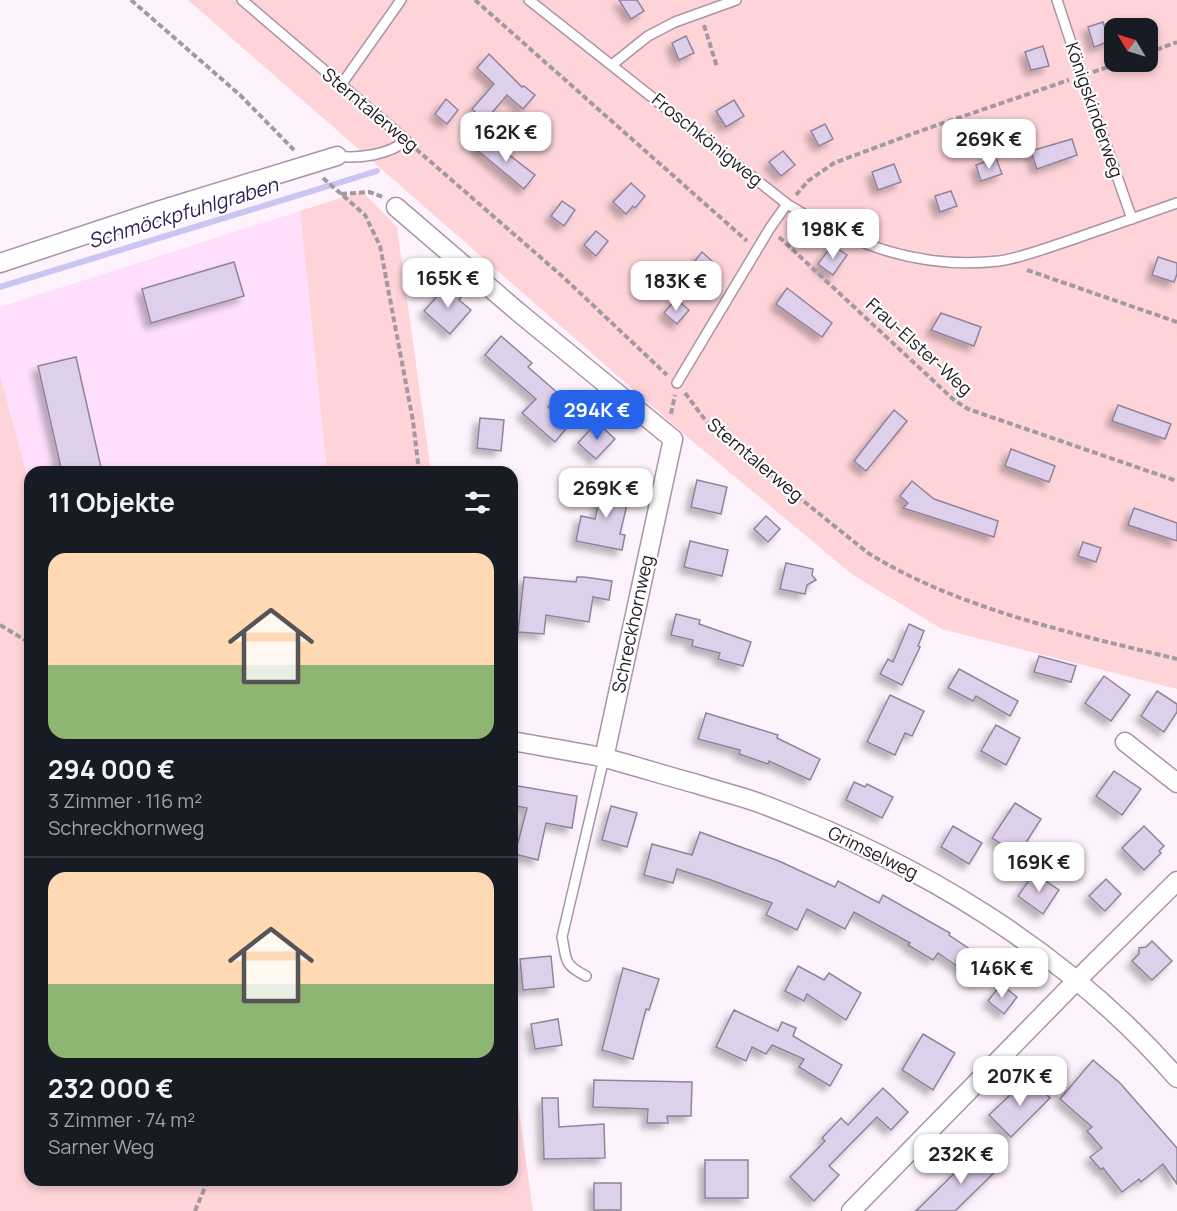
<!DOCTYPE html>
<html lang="de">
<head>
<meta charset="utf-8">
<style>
	body { margin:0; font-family:Manrope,sans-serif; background:#242831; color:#f1f3f6; height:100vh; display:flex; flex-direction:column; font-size:22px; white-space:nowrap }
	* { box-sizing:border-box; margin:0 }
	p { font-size:20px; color:#9ea1a6 }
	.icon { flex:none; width:33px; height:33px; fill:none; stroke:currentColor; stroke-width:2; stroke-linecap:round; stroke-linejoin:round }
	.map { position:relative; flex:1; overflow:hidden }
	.details { position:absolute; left:24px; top:466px; width:494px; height:720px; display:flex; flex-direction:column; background:#171b24; border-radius:18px; box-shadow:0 3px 9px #0003 }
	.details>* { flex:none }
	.needle { width:39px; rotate:308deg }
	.fabs { position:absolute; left:1104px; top:18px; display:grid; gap:12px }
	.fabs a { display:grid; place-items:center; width:54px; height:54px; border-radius:12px; background:#171b24; box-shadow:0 3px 9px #0003; font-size:30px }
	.price { position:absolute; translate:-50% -51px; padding:0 14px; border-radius:12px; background:#fff; color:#222; font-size:20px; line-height:39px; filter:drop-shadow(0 2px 3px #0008) }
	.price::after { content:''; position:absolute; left:50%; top:36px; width:18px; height:14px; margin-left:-9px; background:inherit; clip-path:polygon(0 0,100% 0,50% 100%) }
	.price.active { background:#2563eb; color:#fff }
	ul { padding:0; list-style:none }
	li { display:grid; align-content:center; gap:12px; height:318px; padding:0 24px }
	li+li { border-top:2px solid #363941 }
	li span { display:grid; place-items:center; height:186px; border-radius:18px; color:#555 }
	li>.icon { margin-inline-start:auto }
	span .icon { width:108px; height:108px; fill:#fffc; stroke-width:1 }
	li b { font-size:26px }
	h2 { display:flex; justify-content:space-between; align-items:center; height:72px; padding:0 24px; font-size:26px }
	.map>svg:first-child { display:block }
</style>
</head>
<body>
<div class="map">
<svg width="1177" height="1211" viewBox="0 0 1177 1211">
	<defs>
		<filter id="shadow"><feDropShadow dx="-5.5" dy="5.5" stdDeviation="3" flood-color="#0004"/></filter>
	</defs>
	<rect width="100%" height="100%" fill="#fef3fc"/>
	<polygon fill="#ffdffb" points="300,211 327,472 30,472 30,486 0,375 0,307"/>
	<g fill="#fed4d9" fill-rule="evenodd">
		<path d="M188 0H1177V689L942 629 853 575 691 440ZM1114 28H1148V62H1114Z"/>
		<polygon points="362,191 397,227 431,472 327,472 300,211"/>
		<polygon points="0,375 30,486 30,1180 512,1180 512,1059 533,1211 0,1211"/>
	</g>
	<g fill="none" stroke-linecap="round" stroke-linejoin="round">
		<polyline stroke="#cbc5f2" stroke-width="6" points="0,287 377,171"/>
	</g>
	<g fill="#decfea" stroke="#91839c" stroke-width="1.5" filter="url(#shadow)">
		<polygon points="619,0 637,0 644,11 631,19"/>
		<polygon points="1103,22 1110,41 1094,47 1088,27"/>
		<polygon points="686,36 694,53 679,60 672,43"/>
		<polygon points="1043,46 1049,66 1031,70 1025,52"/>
		<polygon points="489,54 522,87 524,86 535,95 523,109 507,95 485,121 472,109 494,84 477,68"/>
		<polygon points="446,99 458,110 447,124 435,114"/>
		<polygon points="734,100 744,116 726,127 716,111"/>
		<polygon points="825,124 833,139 819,146 811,131"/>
		<polygon points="486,137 535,175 524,189 476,149"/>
		<polygon points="1072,139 1077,155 1037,169 1031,151"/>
		<polygon points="783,151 795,165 781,176 769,162"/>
		<polygon points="996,158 1002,174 981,181 976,165"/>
		<polygon points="894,164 901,182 878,190 872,172"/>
		<polygon points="631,183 645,196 635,208 633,206 626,214 613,202"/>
		<polygon points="951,191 957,206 940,212 935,196"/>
		<polygon points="562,201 575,210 564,226 551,216"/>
		<polygon points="596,231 608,241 596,256 584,245"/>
		<polygon points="832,245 847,255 833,275 818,264"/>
		<polygon points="702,252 714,263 702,278 689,268"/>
		<polygon points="1158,257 1177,263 1177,274 1174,282 1152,275"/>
		<polygon points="234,262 244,296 151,323 142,289"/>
		<polygon points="448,284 462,296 459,300 471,310 450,334 424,311"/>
		<polygon points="787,288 832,323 822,337 776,304"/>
		<polygon points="676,299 689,310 677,324 664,313"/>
		<polygon points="941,313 981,327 974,346 931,330"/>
		<polygon points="501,336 532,363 528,367 559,394 548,407 569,425 555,442 522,413 536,399 485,355"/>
		<polygon points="76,357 102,472 62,472 38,366"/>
		<polygon points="1118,405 1171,424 1165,439 1112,421"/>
		<polygon points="894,410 907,421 866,471 854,461"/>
		<polygon points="480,418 504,420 501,451 477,448"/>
		<polygon points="597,422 615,439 596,459 578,443"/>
		<polygon points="1011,449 1055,466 1049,482 1005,466"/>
		<polygon points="697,480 727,487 721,514 691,507"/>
		<polygon points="912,481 934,499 998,521 994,537 903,508 908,503 900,496"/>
		<polygon points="603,482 631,488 620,534 625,535 622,550 576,541 581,516 595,519"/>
		<polygon points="1134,508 1177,523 1177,541 1128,525"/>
		<polygon points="766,516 780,529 768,542 754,529"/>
		<polygon points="690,541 728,550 722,576 684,567"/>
		<polygon points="1083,542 1101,548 1096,562 1078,556"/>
		<polygon points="786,563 813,569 812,575 816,580 807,585 805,594 780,589"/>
		<polygon points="524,577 576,582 577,577 584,577 612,581 609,600 593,597 589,622 546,615 544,634 518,632"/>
		<polygon points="676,614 700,620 699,624 751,642 743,666 718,659 720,653 692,646 693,640 671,635"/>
		<polygon points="909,624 924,631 918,646 920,647 902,685 880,674 888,659 893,662"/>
		<polygon points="1039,656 1076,666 1071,682 1034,672"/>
		<polygon points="959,669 1018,701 1010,716 976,696 973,701 948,688"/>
		<polygon points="1104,676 1130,695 1111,721 1085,703"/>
		<polygon points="1157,691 1177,704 1177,712 1164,732 1141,716"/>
		<polygon points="890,695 924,711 912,736 905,733 895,755 867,742"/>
		<polygon points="706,713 778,735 777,738 820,759 810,780 769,761 768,764 739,754 740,750 698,739"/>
		<polygon points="996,725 1020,738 1006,765 981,751"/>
		<polygon points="1114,771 1141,789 1122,815 1096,796"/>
		<polygon points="854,782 865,787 867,784 893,797 882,818 846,800"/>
		<polygon points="512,785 577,796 572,828 546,823 538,860 515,854 527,808 512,805"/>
		<polygon points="1015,803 1041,819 1018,855 992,838"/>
		<polygon points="611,806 637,813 627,847 602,840"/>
		<polygon points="953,826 982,843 969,864 941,847"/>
		<polygon points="1144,826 1164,846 1159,851 1161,853 1144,870 1122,848"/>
		<polygon points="700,832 779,861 835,887 838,881 879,903 883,895 950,933 949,935 989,962 977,980 938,953 933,960 908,945 910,943 854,912 845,929 807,909 797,930 766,915 772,903 711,880 677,869 673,883 644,875 652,844 692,855"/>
		<polygon points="1034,873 1059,890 1043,914 1018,896"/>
		<polygon points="1106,879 1121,894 1105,911 1089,896"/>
		<polygon points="1152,941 1172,961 1152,980 1132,961 1139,954 1139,948 1146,947"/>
		<polygon points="551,956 554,987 523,990 520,959"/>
		<polygon points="798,966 824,980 829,973 861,993 846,1020 807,994 804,1001 785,991"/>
		<polygon points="623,968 659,979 649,1010 646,1009 633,1059 602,1050"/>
		<polygon points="1001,984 1017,997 1004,1014 988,1001"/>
		<polygon points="734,1010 778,1031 782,1022 796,1028 793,1036 842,1065 830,1086 799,1067 804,1059 772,1045 766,1054 752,1047 746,1061 716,1047"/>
		<polygon points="558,1019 562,1045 535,1049 531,1024"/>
		<polygon points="923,1034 955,1053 933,1090 902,1070"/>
		<polygon points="1093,1060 1120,1083 1177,1148 1177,1184 1163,1164 1141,1182 1139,1179 1122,1192 1103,1168 1101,1170 1090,1157 1102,1148 1087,1131 1092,1127 1060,1099"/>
		<polygon points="1029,1077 1050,1098 1011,1137 989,1115"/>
		<polygon points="594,1080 692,1082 691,1116 667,1116 668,1123 647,1123 648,1109 593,1107"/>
		<polygon points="883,1088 908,1112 891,1130 877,1117 829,1166 839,1175 814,1201 790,1177 825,1141 822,1138 841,1118 848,1125"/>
		<polygon points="542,1098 558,1098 559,1127 604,1124 605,1158 544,1159"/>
		<polygon points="978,1150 997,1170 955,1211 916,1211"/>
		<rect x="705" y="1160" width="43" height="38"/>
		<rect x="594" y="1183" width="27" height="27"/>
	</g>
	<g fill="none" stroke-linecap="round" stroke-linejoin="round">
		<defs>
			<g id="service">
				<path d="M242 0 406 140C390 155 358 159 337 156"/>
				<path d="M529 0 787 204C854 245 920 270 999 261 1021 258 1043 249 1065 242 1102 229 1140 216 1177 203"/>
				<polyline points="1057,0 1082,76 1132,219"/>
				<polyline points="613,64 648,36 675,22 736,0"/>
				<polyline points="341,85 401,0"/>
				<polyline points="677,383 770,228 787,204"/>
				<path d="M586 976C563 964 567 961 562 937L604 758"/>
			</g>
			<g id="minor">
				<polyline points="396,207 517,311 673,439 604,758"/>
				<polyline points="0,263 154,212 337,156"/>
				<path d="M512 741C543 747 574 751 605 758 636 766 666 776 697 784 718 791 741 796 762 804 918 862 1067 951 1177 1078"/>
				<polyline points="1125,742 1177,783"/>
				<polyline points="851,1211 1077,980 1177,881"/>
			</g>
		</defs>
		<use href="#service" stroke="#ab93a8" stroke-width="12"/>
		<use href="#minor" stroke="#ab93a8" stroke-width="21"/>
		<g stroke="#a399a2" stroke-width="4" stroke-dasharray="6 3" stroke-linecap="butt">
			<polyline points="131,0 240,95 294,150"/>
			<polyline points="475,0 747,241"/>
			<polyline points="704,25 717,67"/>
			<polyline points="1148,53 1177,42"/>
			<polyline points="1093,72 1123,62"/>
			<polyline points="416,149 562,276 667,375"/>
			<polyline points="323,178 365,215 380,246 413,421 418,463 416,472"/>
			<polyline points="341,194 369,192 383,197"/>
			<polyline points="796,195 808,181 834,163 920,131 1069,80"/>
			<polyline points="779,237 954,400 968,409 1177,481"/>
			<polyline points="1027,270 1177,322"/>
			<path d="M685 393 709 425 868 553C958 609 1075 634 1177 659"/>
			<polyline points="671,414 675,395"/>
			<polyline points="0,625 30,643"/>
			<polyline points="195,1211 208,1180"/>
		</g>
		<use href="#service" stroke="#fff" stroke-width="9"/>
		<use href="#minor" stroke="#fff" stroke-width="18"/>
	</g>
	<g text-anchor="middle" stroke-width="4.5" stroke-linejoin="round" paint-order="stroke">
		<g font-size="18" fill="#221921" stroke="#fff">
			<text transform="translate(370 110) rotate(40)" y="6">Sterntalerweg</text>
			<text transform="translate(1094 110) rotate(71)" y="6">Königskinderweg</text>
			<text transform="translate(707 140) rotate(39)" y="6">Froschkönigweg</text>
			<text transform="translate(919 347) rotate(42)" y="6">Frau-Elster-Weg</text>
			<text transform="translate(755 460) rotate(40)" y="6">Sterntalerweg</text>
			<text transform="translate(633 624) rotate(-78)" y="6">Schreckhornweg</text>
			<text transform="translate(873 853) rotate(26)" y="6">Grimselweg</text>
		</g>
		<g font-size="20" font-style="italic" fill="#2f2157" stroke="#fff">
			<text transform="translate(183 213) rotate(-17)" y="7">Schmöckpfuhlgraben</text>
		</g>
	</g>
</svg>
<div class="fabs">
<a><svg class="needle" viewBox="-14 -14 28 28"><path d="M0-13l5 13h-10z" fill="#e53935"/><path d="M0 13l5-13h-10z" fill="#9ea1a6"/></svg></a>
</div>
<b class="price" style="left:506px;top:163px">162K €</b>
<b class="price" style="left:989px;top:170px">269K €</b>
<b class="price" style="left:833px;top:260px">198K €</b>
<b class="price" style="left:448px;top:309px">165K €</b>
<b class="price" style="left:676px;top:312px">183K €</b>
<b class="price active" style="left:597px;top:441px">294K €</b>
<b class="price" style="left:606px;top:519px">269K €</b>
<b class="price" style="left:1039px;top:893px">169K €</b>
<b class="price" style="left:1002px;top:999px">146K €</b>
<b class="price" style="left:1020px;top:1107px">207K €</b>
<b class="price" style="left:961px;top:1185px">232K €</b>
<section class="details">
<h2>11 Objekte<svg class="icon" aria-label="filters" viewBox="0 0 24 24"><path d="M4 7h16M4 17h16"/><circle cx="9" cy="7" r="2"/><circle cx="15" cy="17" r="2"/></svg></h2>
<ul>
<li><span style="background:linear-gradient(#ffd9b3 60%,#8fb573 0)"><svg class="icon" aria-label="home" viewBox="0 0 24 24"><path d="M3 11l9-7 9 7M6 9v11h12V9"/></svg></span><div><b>294 000 €</b><p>3 Zimmer · 116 m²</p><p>Schreckhornweg</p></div></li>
<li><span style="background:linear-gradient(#ffd9b3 60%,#8fb573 0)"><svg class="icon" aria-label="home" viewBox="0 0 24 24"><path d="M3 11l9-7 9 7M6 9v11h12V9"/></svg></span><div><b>232 000 €</b><p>3 Zimmer · 74 m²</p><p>Sarner Weg</p></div></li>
</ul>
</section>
</div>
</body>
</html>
